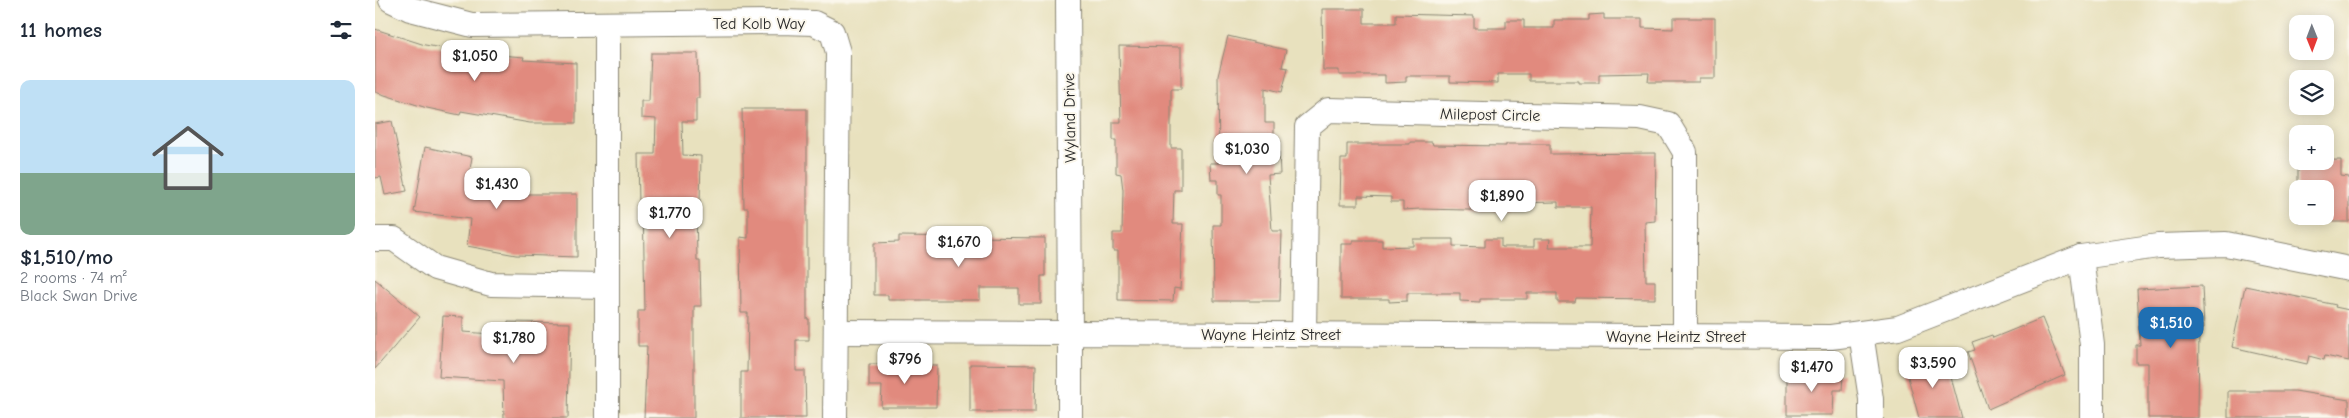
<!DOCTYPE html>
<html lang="en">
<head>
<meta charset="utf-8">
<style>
	body { margin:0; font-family:"Comic Neue",sans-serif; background:#f6f6f7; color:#1f2937; height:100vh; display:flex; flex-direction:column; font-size:19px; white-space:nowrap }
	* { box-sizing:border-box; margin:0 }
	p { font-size:16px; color:#747a83 }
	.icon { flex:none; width:28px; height:28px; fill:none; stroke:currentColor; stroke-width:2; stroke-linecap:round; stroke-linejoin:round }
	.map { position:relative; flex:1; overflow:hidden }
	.sheet { display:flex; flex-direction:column; background:#fff; width:375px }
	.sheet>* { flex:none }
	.needle { width:32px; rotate:179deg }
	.buttons { position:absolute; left:1914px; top:15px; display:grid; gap:10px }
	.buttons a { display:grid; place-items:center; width:45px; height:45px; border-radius:10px; background:#fff; box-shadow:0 2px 12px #0003; font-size:25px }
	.price { position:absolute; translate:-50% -42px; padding:0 11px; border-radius:10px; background:#fff; color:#222; font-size:16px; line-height:32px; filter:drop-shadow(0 1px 2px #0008) }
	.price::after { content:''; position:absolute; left:50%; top:30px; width:15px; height:11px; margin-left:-8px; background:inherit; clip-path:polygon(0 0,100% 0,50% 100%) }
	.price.current { background:#1f6fb2; color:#fff }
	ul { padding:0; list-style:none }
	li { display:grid; align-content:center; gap:10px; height:265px; padding:0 20px }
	li span { display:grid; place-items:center; height:155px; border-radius:10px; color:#555 }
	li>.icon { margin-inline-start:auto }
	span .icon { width:90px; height:90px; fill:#fffc; stroke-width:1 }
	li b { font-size:21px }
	h2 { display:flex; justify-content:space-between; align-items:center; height:60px; padding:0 20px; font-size:21px }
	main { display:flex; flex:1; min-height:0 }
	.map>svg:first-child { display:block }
</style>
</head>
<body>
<main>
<section class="sheet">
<h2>11 homes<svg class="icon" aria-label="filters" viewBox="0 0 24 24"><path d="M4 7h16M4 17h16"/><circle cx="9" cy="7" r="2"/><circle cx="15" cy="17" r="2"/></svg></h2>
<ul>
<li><span style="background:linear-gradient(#bfe0f5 60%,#7fa58c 0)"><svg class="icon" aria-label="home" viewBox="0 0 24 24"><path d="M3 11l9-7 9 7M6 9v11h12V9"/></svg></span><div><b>$1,510/mo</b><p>2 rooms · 74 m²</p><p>Black Swan Drive</p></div></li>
</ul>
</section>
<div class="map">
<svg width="1974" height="418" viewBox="0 0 1974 418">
	<rect width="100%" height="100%" fill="#fbf7ec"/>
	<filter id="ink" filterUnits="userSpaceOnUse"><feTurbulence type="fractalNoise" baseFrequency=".02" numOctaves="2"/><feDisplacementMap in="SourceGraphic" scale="10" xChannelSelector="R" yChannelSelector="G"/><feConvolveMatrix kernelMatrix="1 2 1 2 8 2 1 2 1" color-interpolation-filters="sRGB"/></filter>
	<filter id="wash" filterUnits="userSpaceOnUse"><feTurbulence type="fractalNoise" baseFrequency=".0096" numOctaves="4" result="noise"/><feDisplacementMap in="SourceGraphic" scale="20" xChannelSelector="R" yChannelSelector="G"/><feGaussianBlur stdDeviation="1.12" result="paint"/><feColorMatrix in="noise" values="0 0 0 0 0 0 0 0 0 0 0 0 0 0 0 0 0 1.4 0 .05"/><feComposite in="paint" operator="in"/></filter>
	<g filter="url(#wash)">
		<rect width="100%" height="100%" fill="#e8e1be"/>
		<g id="blocks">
			<g fill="#e18a7e">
				<polygon points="947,9 989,9 989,23 1021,23 1021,14 1099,16 1099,28 1131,28 1131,20 1149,20 1149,28 1179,28 1179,20 1214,20 1214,15 1229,14 1229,19 1267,19 1267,28 1298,29 1298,18 1340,18 1340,78 1324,78 1324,82 1273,82 1274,73 1224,74 1224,83 1204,83 1204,81 1154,81 1154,74 1123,74 1123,83 1075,82 1075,76 1031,76 1031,82 1010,83 1010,75 964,75 964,70 948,70"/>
				<polygon points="0,29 50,45 96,53 94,63 124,66 125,55 149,57 148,60 201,63 201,123 155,123 86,111 85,115 52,108 0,92"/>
				<polygon points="853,36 911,50 907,67 913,68 907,92 890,88 890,123 899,123 899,151 904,151 905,174 893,175 897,231 907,231 905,301 839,301 838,225 846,225 846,195 843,195 843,180 836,180 835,163 844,163 843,76"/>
				<polygon points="744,46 806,47 806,89 796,89 796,148 806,148 806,190 799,190 798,224 808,224 805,289 799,288 798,301 743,300 743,251 738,251 738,233 747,233 748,190 746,174 741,173 741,140 738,140 738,122 746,122"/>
				<polygon points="276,53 323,53 324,98 321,98 321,121 307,121 308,155 326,156 325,204 321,204 322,261 325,261 326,306 319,306 319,418 269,418 272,346 263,346 263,311 270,311 268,203 264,203 263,154 280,154 281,119 266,118 266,101 274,101"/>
				<polygon points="367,109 432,109 432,319 434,319 434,340 421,340 421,371 430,371 431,418 366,418 366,372 372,372 373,313 366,313 365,237 373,238 373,208 369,208"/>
				<polygon points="17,121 32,191 10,195 6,177 0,178 0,124"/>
				<polygon points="1035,142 1057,142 1058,145 1131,146 1131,144 1175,144 1175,154 1281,153 1280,221 1270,222 1271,281 1280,281 1280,299 1201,298 1200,302 1182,302 1182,293 1152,293 1152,299 1105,299 1105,302 1085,301 1085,293 1032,293 1032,301 1014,302 1014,299 966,299 966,244 978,244 978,240 1007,240 1007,247 1038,246 1038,239 1078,239 1078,246 1110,247 1110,239 1126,239 1126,247 1159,247 1159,239 1175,239 1174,247 1215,247 1216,207 1183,207 1183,202 1140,203 1140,211 1045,209 1028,210 1028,202 1016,202 1016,197 983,196 983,205 965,205 966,159 972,159 972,144 1035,144"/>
				<polygon points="50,147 97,157 93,182 146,191 146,194 202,194 202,257 141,255 92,246 95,219 39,212"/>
				<polygon points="1966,160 1966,176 1974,177 1974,222 1923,222 1923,216 1950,216 1950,189 1923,189 1923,161"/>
				<polygon points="524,236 670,238 670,276 666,276 666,304 644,304 644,288 605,288 605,300 513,300 513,295 499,295 499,243 524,242"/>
				<polygon points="0,279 45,317 0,369"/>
				<polygon points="1827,286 1829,328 1824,328 1823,418 1773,418 1773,363 1761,363 1761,345 1765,345 1762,289"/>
				<polygon points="1870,286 1961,305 1960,307 1974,310 1974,361 1950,356 1949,360 1934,356 1932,364 1857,347"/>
				<polygon points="68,316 88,317 88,332 133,335 133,322 195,323 193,418 129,418 128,381 64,377"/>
				<polygon points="1667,318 1690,375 1613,409 1593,352 1600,350 1597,342 1617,335 1618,338"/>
				<polygon points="1570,355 1587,418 1544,418 1530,366"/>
				<polygon points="494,364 562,365 561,407 506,407 507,386 494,386"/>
				<polygon points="595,364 661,365 660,412 595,412"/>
				<polygon points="1412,373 1468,374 1467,390 1459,390 1458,415 1412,415"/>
				<polygon points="1853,391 1920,391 1974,400 1974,418 1853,418"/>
			</g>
		</g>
	</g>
	<g filter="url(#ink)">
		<use href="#blocks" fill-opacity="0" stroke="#8a8674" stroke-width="1"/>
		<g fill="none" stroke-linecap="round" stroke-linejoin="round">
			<defs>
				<g id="minor">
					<polyline points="16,0 35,9 97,25 405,22 439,23 457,32 463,52 460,418"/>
					<polyline points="232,24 232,418"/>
					<polyline points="0,239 19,239 60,268 116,284 232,286"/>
					<polyline points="1706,257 1717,345 1717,418"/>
					<polyline points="461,332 695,333 693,0"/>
					<polyline points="1486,333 1496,399 1496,418"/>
					<polyline points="929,334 932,127 953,110 1265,118 1293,124 1310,152 1310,336"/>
					<polyline points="695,418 695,333 1456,337 1523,328 1706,257 1783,246 1851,244 1974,269"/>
				</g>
			</defs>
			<use href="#minor" stroke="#8a8674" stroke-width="26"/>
			<use href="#minor" stroke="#fff" stroke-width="24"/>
		</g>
	</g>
	<g text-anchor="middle" stroke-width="4" stroke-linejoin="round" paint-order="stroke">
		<g font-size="16" fill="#2b2b2b" stroke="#fbf7ec">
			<text x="384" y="29">Ted Kolb Way</text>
			<text transform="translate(1115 114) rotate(1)" y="6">Milepost Circle</text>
			<text transform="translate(694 118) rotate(-91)" y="6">Wyland Drive</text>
			<text x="896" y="340">Wayne Heintz Street</text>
			<text x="1301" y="342">Wayne Heintz Street</text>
		</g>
	</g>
</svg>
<div class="buttons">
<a><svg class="needle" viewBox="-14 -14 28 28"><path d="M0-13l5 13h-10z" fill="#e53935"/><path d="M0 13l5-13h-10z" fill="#747a83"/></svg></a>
<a><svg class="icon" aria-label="layers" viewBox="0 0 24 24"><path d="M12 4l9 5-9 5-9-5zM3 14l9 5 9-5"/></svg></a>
<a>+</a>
<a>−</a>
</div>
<b class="price" style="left:100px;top:82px">$1,050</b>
<b class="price" style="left:872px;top:175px">$1,030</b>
<b class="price" style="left:122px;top:210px">$1,430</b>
<b class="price" style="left:1127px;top:222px">$1,890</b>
<b class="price" style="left:295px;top:239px">$1,770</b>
<b class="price" style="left:584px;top:268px">$1,670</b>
<b class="price current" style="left:1796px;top:349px">$1,510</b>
<b class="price" style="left:139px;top:364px">$1,780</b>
<b class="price" style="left:530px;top:385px">$796</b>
<b class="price" style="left:1558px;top:389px">$3,590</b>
<b class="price" style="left:1437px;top:393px">$1,470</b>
</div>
</main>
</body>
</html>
